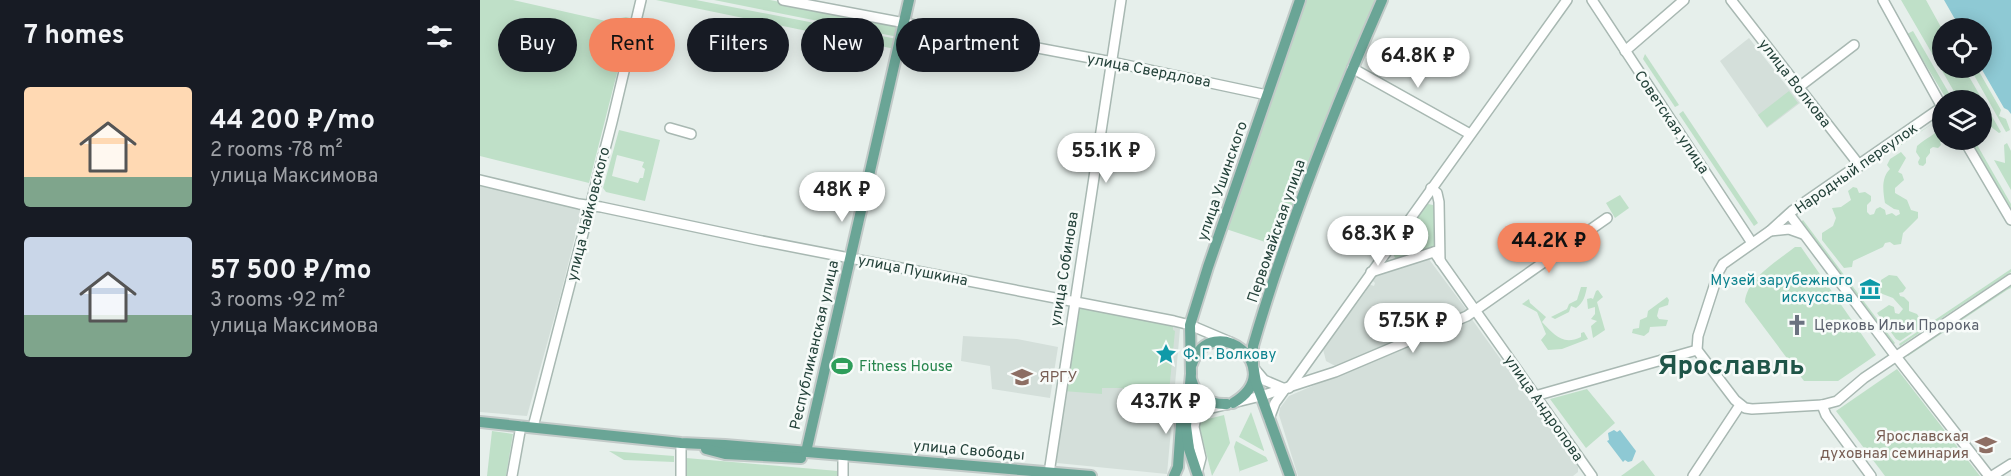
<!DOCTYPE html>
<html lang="en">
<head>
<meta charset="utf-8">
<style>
	body { margin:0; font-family:Overpass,sans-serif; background:#242831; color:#f1f3f6; height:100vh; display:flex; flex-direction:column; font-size:22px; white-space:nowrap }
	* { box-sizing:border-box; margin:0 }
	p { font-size:20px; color:#9ea1a6 }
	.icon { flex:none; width:33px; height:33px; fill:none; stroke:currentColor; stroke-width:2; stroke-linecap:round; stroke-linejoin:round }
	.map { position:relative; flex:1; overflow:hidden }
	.details { display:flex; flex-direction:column; background:#171b24; width:480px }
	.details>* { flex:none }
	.banner { position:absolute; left:18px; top:18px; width:570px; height:54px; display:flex; gap:12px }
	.fabs { position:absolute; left:1452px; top:18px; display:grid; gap:12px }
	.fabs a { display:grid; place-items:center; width:60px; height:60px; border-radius:50%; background:#171b24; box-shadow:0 3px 15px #0003; font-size:30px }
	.price { position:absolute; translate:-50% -51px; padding:0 14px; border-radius:21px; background:#fff; color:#222; font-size:20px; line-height:39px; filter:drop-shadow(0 2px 3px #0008) }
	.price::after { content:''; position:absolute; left:50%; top:36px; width:18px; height:14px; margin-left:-9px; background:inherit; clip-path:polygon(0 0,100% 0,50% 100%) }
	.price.active { background:#f4845f; color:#111 }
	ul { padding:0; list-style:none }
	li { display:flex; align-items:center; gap:18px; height:150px; padding:0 24px }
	li span { display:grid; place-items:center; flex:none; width:168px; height:120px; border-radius:6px; color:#555 }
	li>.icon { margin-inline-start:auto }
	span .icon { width:72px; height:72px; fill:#fffc; stroke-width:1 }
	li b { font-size:26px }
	h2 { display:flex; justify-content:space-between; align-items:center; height:72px; padding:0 24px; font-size:26px }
	.pill { padding:0 21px; border-radius:27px; background:#171b24; box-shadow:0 3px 15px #0003; font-size:21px; line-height:54px }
	.pill.active { background:#f4845f; color:#111 }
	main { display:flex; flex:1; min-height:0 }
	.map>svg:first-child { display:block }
</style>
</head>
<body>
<main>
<section class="details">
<h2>7 homes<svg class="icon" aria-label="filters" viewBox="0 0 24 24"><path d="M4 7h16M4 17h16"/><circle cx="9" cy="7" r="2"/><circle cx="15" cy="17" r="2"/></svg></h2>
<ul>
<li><span style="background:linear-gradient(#ffd9b3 75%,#7fa58c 0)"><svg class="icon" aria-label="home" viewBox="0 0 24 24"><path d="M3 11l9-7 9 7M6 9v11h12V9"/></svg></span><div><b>44 200 ₽/mo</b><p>2 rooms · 78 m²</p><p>улица Максимова</p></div></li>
<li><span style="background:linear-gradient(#c9d6e8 65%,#7fa58c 0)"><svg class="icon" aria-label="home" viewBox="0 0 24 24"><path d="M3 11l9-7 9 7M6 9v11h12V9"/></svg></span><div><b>57 500 ₽/mo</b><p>3 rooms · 92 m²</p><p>улица Максимова</p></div></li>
</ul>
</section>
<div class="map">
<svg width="1531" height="476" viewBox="0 0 1531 476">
	<rect width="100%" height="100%" fill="#e6efeb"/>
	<g fill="#d4dfda" fill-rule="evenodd">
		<polygon points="1269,38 1320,103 1287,128 1240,61"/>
		<polygon points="0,184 102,208 80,297 47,416 0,412"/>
		<polygon points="948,258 986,309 986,314 857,367 846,361 843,349 886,291 885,287 888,284 894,286 895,283 892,280 892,277"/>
		<path d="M597 314 695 326 700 329 687 474 577 463 576 458ZM695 331 644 392V388H622L616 392Z"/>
		<polygon points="991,318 1098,467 1098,472 1093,476 818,476 799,415 800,408 809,396"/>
		<polygon points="483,336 537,339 578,347 570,398 512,389 510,366 481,361"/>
	</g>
	<g fill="#bfe0c8" fill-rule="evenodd">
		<polygon points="0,0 33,0 126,21 146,17 150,18 146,25 149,26 109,183 0,156"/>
		<polygon points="176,0 216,0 417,39 415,49"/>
		<polygon points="234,0 290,0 421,26 418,37"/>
		<polygon points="825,0 900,0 803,248 743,228"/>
		<polygon points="1421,0 1446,0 1462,29 1462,68 1484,68 1521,132 1519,133 1502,120 1502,126 1502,100 1479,100"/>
		<polygon points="1433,31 1473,100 1467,100 1427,34"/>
		<polygon points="1165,54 1199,105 1195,107 1163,59"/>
		<polygon points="1490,68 1497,68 1521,110 1519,116 1526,119 1530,130 1526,132"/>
		<polygon points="1309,91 1318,103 1287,127 1278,115"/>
		<polygon points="1203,111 1278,223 1274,226 1199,114"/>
		<polygon points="1461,118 1323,211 1322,209"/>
		<path d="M1462 126 1464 140 1460 142 1461 145 1458 148 1453 147 1450 149V153L1446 158V163L1443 166 1439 165 1438 162 1440 158 1436 152 1437 146C1446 138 1455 135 1462 126Z"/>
		<path d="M139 130 180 140 165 201 126 192 123 188ZM137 155 164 162 162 167 165 169 163 178H160L158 183 132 176Z"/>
		<polygon points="1496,143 1531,204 1531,213 1491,145"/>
		<polygon points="1527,143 1531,151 1531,190 1514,160 1525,163 1524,145"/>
		<path d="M1421 152 1426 158 1418 172 1422 174 1424 180 1415 188V193L1427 200 1431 210 1438 212V218L1423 233 1421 244 1414 245 1410 242 1405 243 1403 247 1373 261 1372 267 1364 268 1342 240V233L1353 226 1356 218 1352 208 1361 207 1371 200 1368 191 1373 187 1377 188 1379 193 1385 192 1391 196V201L1387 205V212L1390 215 1394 214 1396 209 1400 207 1405 210 1406 215 1412 213 1416 216 1420 214 1419 210 1414 209 1405 203C1403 191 1401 178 1410 169L1407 165 1410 159Z"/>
		<polygon points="1140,195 1149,208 1135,218 1126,203"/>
		<polygon points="948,204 953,205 955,210 954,246 920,259 915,258 912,251"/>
		<polygon points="1323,220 1415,343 1413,345 1321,222"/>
		<path d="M1315 247H1321L1396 355 1358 381H1324L1265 302C1266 279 1299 260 1315 247Z"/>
		<polygon points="1531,269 1531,272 1420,346 1419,344"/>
		<polygon points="1409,275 1417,276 1426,288 1423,292 1419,293 1420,296 1424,297 1429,302 1429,311 1437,314 1444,325 1420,341 1416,339 1397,313 1409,305 1414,307 1415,313 1419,314 1423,309 1413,298 1400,293 1398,289 1401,284 1401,280"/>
		<polygon points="1531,285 1531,288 1527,290 1428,356 1427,354"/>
		<path d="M1101 287H1107C1105 296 1104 302 1096 308L1091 306 1089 312 1075 319 1071 317 1087 309 1089 304 1097 300Z"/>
		<polygon points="1118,290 1123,297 1117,302 1125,330 1113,338 1111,326 1117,321 1111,319 1115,314 1115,307 1108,309 1107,299 1111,298 1113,299 1116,291"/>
		<polygon points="1187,297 1189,300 1188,305 1179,308 1177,316 1179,319 1188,320 1186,326 1170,327 1169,332 1164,336 1152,333 1153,329 1159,328 1160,320 1167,317 1168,311"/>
		<path d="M1049 299 1050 303 1066 317 1062 322C1074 334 1082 346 1101 337V333L1104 332 1108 339 1082 349 1068 350 1061 340 1066 334 1057 312 1042 304Z"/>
		<polygon points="596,303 693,322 693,330 695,331 689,392 644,392 643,388 622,388 622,394 583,391"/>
		<polygon points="1417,369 1500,476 1405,476 1356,411"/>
		<polygon points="1107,389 1135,423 1106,448 1070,399"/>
		<polygon points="771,412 784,450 784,451 759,437"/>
		<polygon points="744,415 750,443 732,476 719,425 724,420"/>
		<polygon points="12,431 33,434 26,476 7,476"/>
		<polygon points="756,441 786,457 788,461 760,471 760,473 754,447"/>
		<polygon points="129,451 194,456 194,462 144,460"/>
		<polygon points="206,458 358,471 358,476 206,476"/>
		<polygon points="1163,460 1175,476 1141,476"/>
	</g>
	<g fill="#8ec9d4">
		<polygon points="1464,0 1531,0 1531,114 1528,110 1524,108 1501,68 1502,28 1480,28"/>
		<polygon points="1134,430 1137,432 1140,430 1156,451 1152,461 1148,462 1145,460 1143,462 1127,441 1129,440 1128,433"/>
	</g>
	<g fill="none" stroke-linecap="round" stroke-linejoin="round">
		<defs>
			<g id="minor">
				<polyline points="303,0 632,62 787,95"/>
				<polyline points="1112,0 1272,243"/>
				<polyline points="1251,0 1380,166"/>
				<polyline points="1403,0 1462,107"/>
				<polyline points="1145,51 1204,0"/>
				<polyline points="872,68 990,134"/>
				<polyline points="1319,87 1374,45"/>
				<polyline points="1462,107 1312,211 1290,231 1243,264 1239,271 1218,336 1217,350 1255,400 1265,408 1272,409 1342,405 1357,401 1384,378 1531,279"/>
				<polyline points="190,128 211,134"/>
				<polyline points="1484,140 1531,220"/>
				<polyline points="0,180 99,204 121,207 277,240 694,321 710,325 750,342"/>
				<polyline points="951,188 957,193 959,202 960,261"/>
				<polyline points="1309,214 1411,350 1509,476"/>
				<polyline points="1290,231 1309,229 1323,234"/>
				<polyline points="954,252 1112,476"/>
				<polyline points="891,272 957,251"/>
				<polyline points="773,367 784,380 805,389"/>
				<polyline points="809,388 1087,0"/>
				<polyline points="1055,396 1217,350"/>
				<polyline points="1342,405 1346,415 1391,476"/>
				<polyline points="789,419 795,403 805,389"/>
				<polyline points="53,427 132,122 161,0"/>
				<polyline points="569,473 641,0"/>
				<polyline points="717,473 721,458 714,427 716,417 724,410 781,396 855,372 987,316 1127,218"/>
				<polyline points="32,476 41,426"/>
				<polyline points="201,476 201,443"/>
				<polyline points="363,476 363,456"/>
				<polyline points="1213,476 1260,405"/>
				<polyline points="1512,476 1531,464"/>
			</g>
			<g id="major">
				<path d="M712 364C732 308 811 369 753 403"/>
				<path d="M711 379C716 396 729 405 747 404"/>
				<polyline points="0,422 201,443 245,445 611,476"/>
				<polyline points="226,449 245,454 321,458"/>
				<polyline points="326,452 429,0"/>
				<polyline points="694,476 698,467 701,424"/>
				<polyline points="718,476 709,449 706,426 711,374 710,325 728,267 820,0"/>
				<path d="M810 476 776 382 773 366V346C807 228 853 112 902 0"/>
			</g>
		</defs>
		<use href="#minor" stroke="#a8b8b2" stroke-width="12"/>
		<use href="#major" stroke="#c2cac8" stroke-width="14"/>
		<use href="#minor" stroke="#fff" stroke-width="9"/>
		<use href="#major" stroke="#6aa596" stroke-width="10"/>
	</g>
	<defs>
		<symbol id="museum-bare" viewBox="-9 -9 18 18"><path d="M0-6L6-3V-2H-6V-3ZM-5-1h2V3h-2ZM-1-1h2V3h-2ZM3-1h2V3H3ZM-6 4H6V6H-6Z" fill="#0f9aa8" stroke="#f7fbf9" stroke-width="2.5" paint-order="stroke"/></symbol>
		<symbol id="church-bare" viewBox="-9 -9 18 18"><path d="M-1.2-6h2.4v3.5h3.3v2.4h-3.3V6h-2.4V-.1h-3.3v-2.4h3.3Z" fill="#6b7280" stroke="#f7fbf9" stroke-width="2.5" paint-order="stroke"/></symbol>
		<symbol id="sight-bare" viewBox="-9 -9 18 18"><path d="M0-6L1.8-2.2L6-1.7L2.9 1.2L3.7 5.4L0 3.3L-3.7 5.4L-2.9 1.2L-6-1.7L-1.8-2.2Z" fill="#0f9aa8" stroke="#f7fbf9" stroke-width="2.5" paint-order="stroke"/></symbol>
		<symbol id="stadium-bare" viewBox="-9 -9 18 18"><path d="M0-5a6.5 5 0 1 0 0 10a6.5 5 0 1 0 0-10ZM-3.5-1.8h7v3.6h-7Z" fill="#2e9e5b" stroke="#f7fbf9" stroke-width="2.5" paint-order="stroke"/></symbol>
		<symbol id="university-bare" viewBox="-9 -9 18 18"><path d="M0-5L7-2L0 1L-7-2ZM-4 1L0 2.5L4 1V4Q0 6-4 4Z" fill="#8d6e63" stroke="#f7fbf9" stroke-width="2.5" paint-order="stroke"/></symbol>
	</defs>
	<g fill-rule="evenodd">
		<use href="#museum-bare" x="1375" y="274" width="30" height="30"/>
		<use href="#church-bare" x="1302" y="310" width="30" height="30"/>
		<use href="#sight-bare" x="671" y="339" width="30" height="30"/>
		<use href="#stadium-bare" x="347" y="351" width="30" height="30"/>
		<use href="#university-bare" x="527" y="362" width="30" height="30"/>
		<use href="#university-bare" x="1491" y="430" width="30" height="30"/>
	</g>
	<g text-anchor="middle" stroke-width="5" stroke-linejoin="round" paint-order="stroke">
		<g font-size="15" fill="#24423a" stroke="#f7fbf9">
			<text transform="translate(669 70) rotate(11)" y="5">улица Свердлова</text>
			<text transform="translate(1315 83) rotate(52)" y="5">улица Волкова</text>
			<text transform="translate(1192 122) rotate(56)" y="5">Советская улица</text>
			<text transform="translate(1376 168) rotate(-35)" y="5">Народный переулок</text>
			<text transform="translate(742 181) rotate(-71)" y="5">улица Ушинского</text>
			<text transform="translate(108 214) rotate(-76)" y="5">улица Чайковского</text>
			<text transform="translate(796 231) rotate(-71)" y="5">Первомайская улица</text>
			<text transform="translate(584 269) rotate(-81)" y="5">улица Собинова</text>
			<text transform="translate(433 270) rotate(11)" y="5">улица Пушкина</text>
			<text transform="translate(334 345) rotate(-77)" y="5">Республиканская улица</text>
			<text transform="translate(1064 408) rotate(55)" y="5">улица Андропова</text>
			<text transform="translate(489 450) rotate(5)" y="5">улица Свободы</text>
		</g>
		<g font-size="15" fill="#0d838f" stroke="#f7fbf9" text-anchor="end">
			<text x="1373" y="285">Музей зарубежного<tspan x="1373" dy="17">искусства</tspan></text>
			<text x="703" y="359" text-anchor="start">Ф. Г. Волкову</text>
		</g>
		<g font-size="15" fill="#5b616d" stroke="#f7fbf9" text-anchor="start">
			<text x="1334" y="330">Церковь Ильи Пророка</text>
		</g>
		<g font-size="15" fill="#27864d" stroke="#f7fbf9" text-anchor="start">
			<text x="379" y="371">Fitness House</text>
		</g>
		<g font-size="15" fill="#785e54" stroke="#f7fbf9" text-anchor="start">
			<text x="559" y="382">ЯРГУ</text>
			<text x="1489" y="441" text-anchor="end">Ярославская<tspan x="1489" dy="17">духовная семинария</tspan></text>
		</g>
		<g font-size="27" font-weight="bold" fill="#1f5548" stroke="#f7fbf9">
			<text x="1251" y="374">Ярославль</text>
		</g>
	</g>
</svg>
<div class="fabs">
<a><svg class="icon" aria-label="locate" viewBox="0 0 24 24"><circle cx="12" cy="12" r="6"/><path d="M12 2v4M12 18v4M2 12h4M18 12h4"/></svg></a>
<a><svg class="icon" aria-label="layers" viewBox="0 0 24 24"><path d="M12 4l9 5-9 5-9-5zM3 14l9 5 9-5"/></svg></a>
</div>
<b class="price" style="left:938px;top:89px">64.8K ₽</b>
<b class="price" style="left:626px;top:184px">55.1K ₽</b>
<b class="price" style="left:362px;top:223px">48K ₽</b>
<b class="price" style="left:898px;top:267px">68.3K ₽</b>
<b class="price active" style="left:1069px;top:274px">44.2K ₽</b>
<b class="price" style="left:933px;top:354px">57.5K ₽</b>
<b class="price" style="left:686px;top:435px">43.7K ₽</b>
<div class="banner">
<a class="pill">Buy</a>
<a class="pill active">Rent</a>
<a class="pill">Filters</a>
<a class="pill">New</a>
<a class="pill">Apartment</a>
</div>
</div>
</main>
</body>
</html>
